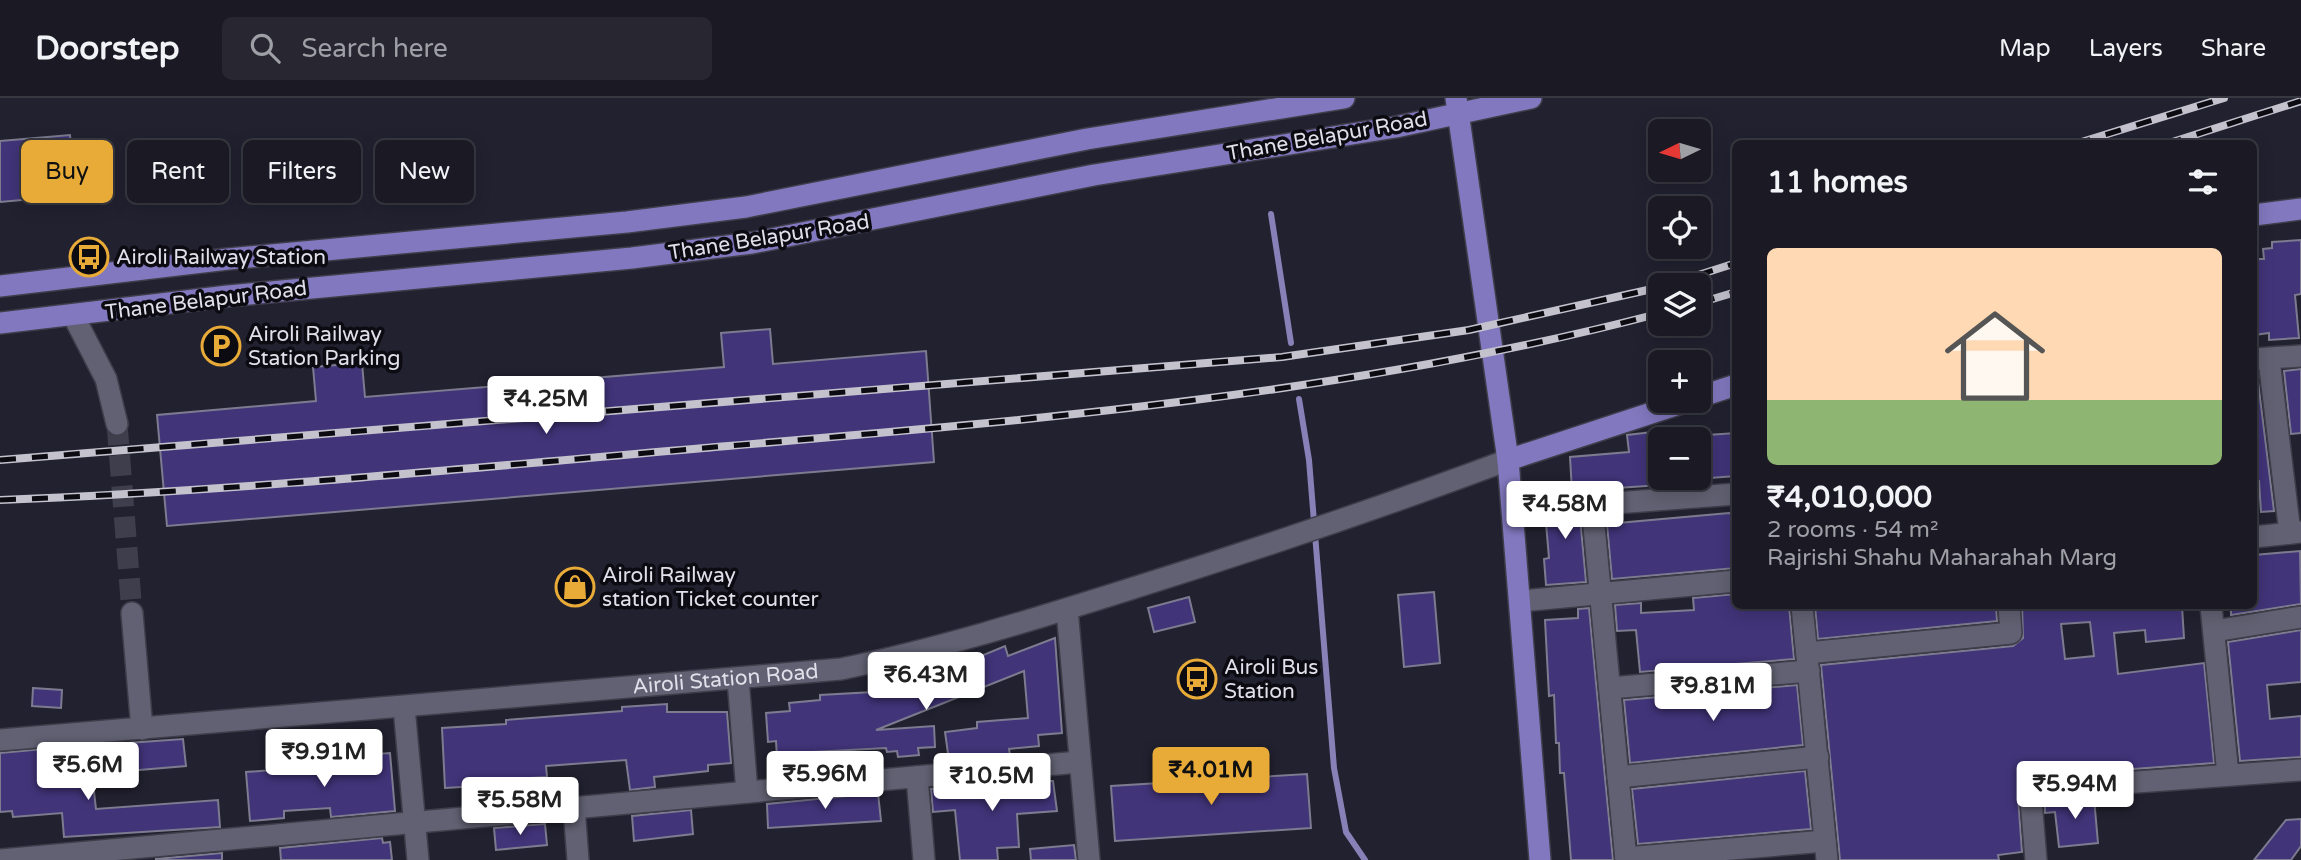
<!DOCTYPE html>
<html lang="en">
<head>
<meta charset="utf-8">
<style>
	body { margin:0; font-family:"Varela Round",sans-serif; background:#272631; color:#f1f3f6; height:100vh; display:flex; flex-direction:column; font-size:26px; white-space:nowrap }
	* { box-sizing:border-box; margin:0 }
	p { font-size:23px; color:#9fa0a6 }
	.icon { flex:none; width:38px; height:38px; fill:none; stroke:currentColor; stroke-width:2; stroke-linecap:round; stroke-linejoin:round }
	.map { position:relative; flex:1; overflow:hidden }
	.panel { position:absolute; left:1732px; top:42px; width:525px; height:469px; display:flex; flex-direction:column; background:#1a1924; border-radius:10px; box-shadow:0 4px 18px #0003,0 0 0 2px #383841 }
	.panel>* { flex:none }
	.hud { position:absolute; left:21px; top:42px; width:665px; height:63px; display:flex; gap:14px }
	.needle { width:46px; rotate:265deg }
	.fabs { position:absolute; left:1648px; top:21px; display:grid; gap:14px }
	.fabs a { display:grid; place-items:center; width:63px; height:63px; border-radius:10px; background:#1a1924; box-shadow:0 4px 18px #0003,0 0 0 2px #383841; font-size:35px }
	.price { position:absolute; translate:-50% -60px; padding:0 16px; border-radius:7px; background:#fff; color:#222; font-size:23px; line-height:46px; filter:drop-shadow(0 2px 4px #0008) }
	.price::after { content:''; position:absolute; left:50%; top:42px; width:21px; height:16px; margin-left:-10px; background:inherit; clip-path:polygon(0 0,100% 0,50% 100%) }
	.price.active { background:#e9ab38; color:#111 }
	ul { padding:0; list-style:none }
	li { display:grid; align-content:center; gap:14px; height:371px; padding:0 35px }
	li span { display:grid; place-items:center; height:217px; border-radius:10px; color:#555 }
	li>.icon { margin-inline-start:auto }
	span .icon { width:126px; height:126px; fill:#fffc; stroke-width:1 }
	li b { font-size:30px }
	h2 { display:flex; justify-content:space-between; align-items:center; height:84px; padding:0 35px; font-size:30px }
	.chip { padding:0 24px; border-radius:10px; background:#1a1924; box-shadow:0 4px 18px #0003,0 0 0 2px #383841; font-size:24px; line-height:63px }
	.chip.active { background:#e9ab38; color:#111 }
	header { display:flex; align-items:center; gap:42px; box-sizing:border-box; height:98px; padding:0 35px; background:#1a1924; border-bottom:2px solid #383841 }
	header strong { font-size:33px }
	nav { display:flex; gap:38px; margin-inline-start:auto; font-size:24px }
	.search { width:490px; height:63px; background:#272631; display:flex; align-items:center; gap:18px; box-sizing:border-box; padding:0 24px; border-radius:10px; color:#9fa0a6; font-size:26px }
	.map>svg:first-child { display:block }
</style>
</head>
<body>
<header>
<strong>Doorstep</strong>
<div class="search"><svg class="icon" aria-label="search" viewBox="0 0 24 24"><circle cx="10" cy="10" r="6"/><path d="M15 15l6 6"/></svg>Search here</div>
<nav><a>Map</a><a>Layers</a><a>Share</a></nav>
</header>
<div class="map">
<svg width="2301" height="762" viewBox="0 0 2301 762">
	<rect width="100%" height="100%" fill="#222130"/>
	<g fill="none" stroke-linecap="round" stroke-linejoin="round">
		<g stroke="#8881b7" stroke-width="6">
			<polyline points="1271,116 1291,245"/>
			<polyline points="1299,301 1309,362 1334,670 1346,734 1365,762"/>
		</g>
	</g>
	<g fill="#413479" stroke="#7c7b8f" stroke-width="2" fill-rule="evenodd">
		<polygon points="70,37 76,97 0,104 0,43"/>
		<polygon points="2301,142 2301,196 2295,197 2299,240 2269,242 2269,235 2254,237 2254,161 2264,161 2263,151 2272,150 2272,144"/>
		<polygon points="770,231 773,266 926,253 934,364 167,428 157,317 316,303 313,269 362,265 365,299 724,269 721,235"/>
		<polygon points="2301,271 2301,335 2291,336 2284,273"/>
		<polygon points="2257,275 2274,413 2261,414 2259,383 2254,383 2254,276"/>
		<polygon points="1661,333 1661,387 1572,393 1570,359 1629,354 1627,337"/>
		<polygon points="1736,335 1736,378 1710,380 1707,337"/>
		<polygon points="1585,398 1580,419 1586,484 1546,487 1544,461 1549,460 1544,402"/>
		<polygon points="1729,415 1736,416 1736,470 1612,481 1607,426"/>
		<polygon points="2300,453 2301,506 2231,517 2231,508 2254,508 2254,457"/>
		<polygon points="1434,494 1440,565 1404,569 1398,497"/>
		<polygon points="1736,496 1736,508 1789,508 1794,561 1640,574 1636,532 1617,533 1615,507 1641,505 1641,515 1694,512 1693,500"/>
		<polygon points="1189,499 1195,524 1154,534 1148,510"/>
		<polygon points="1815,508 1996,508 1997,523 1818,541"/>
		<path d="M2022 508H2182L2184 540 2146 544 2145 532 2114 535 2118 576 2204 565 2214 665 2039 678 2031 682 2018 698 2022 754 1998 757 1999 762H1840L1821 567 2013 548 2023 540ZM2090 524 2094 558 2065 561 2061 526Z"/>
		<polygon points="1589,510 1605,680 1613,762 1571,762 1564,675 1560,675 1559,645 1556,645 1554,597 1549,598 1545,522 1578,520 1578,511"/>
		<polygon points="2301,532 2301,584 2267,587 2270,621 2301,618 2301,659 2240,663 2228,544"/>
		<polygon points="1055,540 1062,635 1038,637 1039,648 1009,651 1010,657 949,663 945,634 977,630 977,624 1028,620 1024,573 876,632 934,628 935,649 918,650 919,657 898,659 897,653 887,654 886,650 813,654 814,659 777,660 776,643 768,644 766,615 790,613 789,605 820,602 820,597 891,593 890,583 926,581 1005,548 1008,558"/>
		<polygon points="1797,587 1803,647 1630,665 1624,602"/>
		<polygon points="33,590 62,592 61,610 32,608"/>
		<polygon points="667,606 667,614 727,614 731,665 708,667 708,673 654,679 655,689 630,692 626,662 546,668 547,679 494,682 495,687 445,690 442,630 506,626 506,622 622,613 622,609"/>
		<polygon points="183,641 186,668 116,674 114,646"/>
		<polygon points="44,651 46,681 92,676 96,711 218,702 220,729 64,739 62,715 13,719 12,713 0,714 0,655"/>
		<polygon points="390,655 395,713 331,719 330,710 284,713 284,720 250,723 246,674 350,666 349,658"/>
		<polygon points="1805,673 1811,731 1638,746 1632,691"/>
		<polygon points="1307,676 1311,730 1115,743 1111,688"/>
		<polygon points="1015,683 1053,683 1057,713 1017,716 1019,749 997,750 998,762 960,762 955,712 933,714 931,691"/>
		<polygon points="878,695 881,723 768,730 767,706"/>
		<polygon points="2094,700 2098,745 2059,749 2055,714 2045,715 2045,707 2047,704"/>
		<polygon points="691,712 693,736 634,743 632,718"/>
		<polygon points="2301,721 2301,748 2291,762 2254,762 2286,722"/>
		<polygon points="545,726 547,747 496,752 494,730"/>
		<polygon points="382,740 383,745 390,744 392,762 281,762 280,750"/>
		<polygon points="1074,747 1076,762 1031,762 1030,751"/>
		<polygon points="222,755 222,762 156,762 156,761"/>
	</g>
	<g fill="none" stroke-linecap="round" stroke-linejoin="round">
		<polyline stroke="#3e3e4c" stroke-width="21" stroke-dasharray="21 10" stroke-linecap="butt" points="117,326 132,515"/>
		<defs>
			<g id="minor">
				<polyline points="73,217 106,281 117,326"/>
				<polyline points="2254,261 2301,258"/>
				<polyline points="2269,262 2290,435"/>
				<polyline points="2254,439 2301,434"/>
				<polyline points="1521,503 1736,483"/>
				<polyline points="1802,508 1827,762"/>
				<polyline points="2211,508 2228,677"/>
				<polyline points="1067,511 1089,762"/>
				<polyline points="132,515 142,631"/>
				<polyline points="2214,533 2301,519"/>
				<polyline points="1807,555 2011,535 2009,508"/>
				<polyline points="738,581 747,694"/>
				<polyline points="1610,590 1809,573"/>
				<polyline points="404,609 418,762"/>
				<path id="s1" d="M0 642 841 571C938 551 1032 522 1127 492 1255 452 1382 409 1508 362"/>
				<polyline points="917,679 924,762"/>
				<polyline points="1618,679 1818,659"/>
				<polyline points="574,710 578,762"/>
				<polyline points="1626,760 1825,743"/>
				<polyline points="0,762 1079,664"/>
				<polyline points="1626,762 1593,418 1602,406 1736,396"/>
				<polyline points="2036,762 2031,702 2041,691 2301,672"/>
			</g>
			<g id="major">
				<polyline points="1456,0 1508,362 1540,762"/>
				<polyline points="2254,117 2301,111"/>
				<polyline points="0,188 228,161 627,124 746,109 1087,41 1344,0"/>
				<polyline points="0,225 228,198 632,160 752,145 1094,77 1396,29 1531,0"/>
				<polyline points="1699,299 1736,287"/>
				<polyline points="1508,362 1688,303"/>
			</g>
		</defs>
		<use href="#minor" stroke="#3f3d4a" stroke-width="24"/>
		<use href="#major" stroke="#3f3d4a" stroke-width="24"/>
		<use href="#minor" stroke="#626173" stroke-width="21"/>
		<use href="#major" stroke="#8278bf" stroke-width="21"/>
		<defs>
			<g id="rail">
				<polyline points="2075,46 2224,0"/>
				<polyline points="2166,46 2301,3"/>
				<polyline points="1667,187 1736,165"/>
				<polyline points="1699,205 1736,194"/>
				<polyline points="0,362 1282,259 1469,232 1661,189"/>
				<path d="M0 402C235 393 470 370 704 350 1025 323 1349 297 1661 215"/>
			</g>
		</defs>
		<use href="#rail" stroke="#c3c2cd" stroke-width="8"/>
		<use href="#rail" stroke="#0c0b12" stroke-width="5" stroke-dasharray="16" stroke-linecap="butt"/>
	</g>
	<defs>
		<symbol id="bus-ring" viewBox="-11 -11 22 22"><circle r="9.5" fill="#0c0b12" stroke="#e9ab38" stroke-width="1.5"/><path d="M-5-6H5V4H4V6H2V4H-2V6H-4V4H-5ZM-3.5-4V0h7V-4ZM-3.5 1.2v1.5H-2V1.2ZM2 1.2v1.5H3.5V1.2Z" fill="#e9ab38"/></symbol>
		<symbol id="parking-ring" viewBox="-11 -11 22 22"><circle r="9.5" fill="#0c0b12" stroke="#e9ab38" stroke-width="1.5"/><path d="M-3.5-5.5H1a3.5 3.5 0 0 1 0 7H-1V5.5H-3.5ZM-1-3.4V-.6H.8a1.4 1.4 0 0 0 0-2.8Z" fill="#e9ab38"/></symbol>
		<symbol id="shop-ring" viewBox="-11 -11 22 22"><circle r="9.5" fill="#0c0b12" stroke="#e9ab38" stroke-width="1.5"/><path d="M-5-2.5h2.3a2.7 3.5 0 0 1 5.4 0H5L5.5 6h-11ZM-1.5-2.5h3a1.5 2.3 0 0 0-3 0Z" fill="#e9ab38"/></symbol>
	</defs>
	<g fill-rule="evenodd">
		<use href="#bus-ring" x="67" y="137" width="44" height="44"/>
		<use href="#parking-ring" x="199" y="226" width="44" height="44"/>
		<use href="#shop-ring" x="553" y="467" width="44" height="44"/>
		<use href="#bus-ring" x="1175" y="559" width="44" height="44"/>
	</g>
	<g text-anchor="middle" stroke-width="7" stroke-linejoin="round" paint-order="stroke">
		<g font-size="21" fill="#e0dfea" stroke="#0c0b12">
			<text transform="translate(1327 38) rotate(-10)" y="7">Thane Belapur Road</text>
			<text transform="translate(769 139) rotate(-9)" y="7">Thane Belapur Road</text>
			<text transform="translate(206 202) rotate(-7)" y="7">Thane Belapur Road</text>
			<text dy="7" stroke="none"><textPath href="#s1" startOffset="728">Airoli Station Road</textPath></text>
		</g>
		<g font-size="21" fill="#e0dfea" stroke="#0c0b12" text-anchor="start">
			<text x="116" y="166">Airoli Railway Station</text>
			<text x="248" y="243">Airoli Railway<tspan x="248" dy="24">Station Parking</tspan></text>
			<text x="602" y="484">Airoli Railway<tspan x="602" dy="24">station Ticket counter</tspan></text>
			<text x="1224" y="576">Airoli Bus<tspan x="1224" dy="24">Station</tspan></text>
		</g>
	</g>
</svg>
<div class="fabs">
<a><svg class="needle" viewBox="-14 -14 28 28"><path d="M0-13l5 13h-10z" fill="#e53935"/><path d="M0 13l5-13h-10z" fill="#9fa0a6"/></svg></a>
<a><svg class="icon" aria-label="locate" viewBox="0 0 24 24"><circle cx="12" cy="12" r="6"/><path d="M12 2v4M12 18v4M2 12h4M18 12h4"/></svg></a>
<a><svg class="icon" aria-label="layers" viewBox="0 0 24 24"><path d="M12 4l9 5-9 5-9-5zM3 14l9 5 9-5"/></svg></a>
<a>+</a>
<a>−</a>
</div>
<b class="price" style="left:546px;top:338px">₹4.25M</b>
<b class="price" style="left:1565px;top:443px">₹4.58M</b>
<b class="price" style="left:926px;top:614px">₹6.43M</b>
<b class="price" style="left:1713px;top:625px">₹9.81M</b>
<b class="price" style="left:324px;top:691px">₹9.91M</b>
<b class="price" style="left:88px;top:704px">₹5.6M</b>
<b class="price active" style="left:1211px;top:709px">₹4.01M</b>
<b class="price" style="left:825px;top:713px">₹5.96M</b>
<b class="price" style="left:992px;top:715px">₹10.5M</b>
<b class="price" style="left:2075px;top:723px">₹5.94M</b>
<b class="price" style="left:520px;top:739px">₹5.58M</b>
<div class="hud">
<a class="chip active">Buy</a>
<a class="chip">Rent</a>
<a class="chip">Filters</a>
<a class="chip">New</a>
</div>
<section class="panel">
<h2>11 homes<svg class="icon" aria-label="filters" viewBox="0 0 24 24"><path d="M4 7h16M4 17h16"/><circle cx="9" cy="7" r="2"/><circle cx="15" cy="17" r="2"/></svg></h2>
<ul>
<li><span style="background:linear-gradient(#ffd9b3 70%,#8fb573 0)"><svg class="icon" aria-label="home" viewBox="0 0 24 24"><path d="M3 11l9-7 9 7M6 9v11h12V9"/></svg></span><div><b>₹4,010,000</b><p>2 rooms · 54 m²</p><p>Rajrishi Shahu Maharahah Marg</p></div></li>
</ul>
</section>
</div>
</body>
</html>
